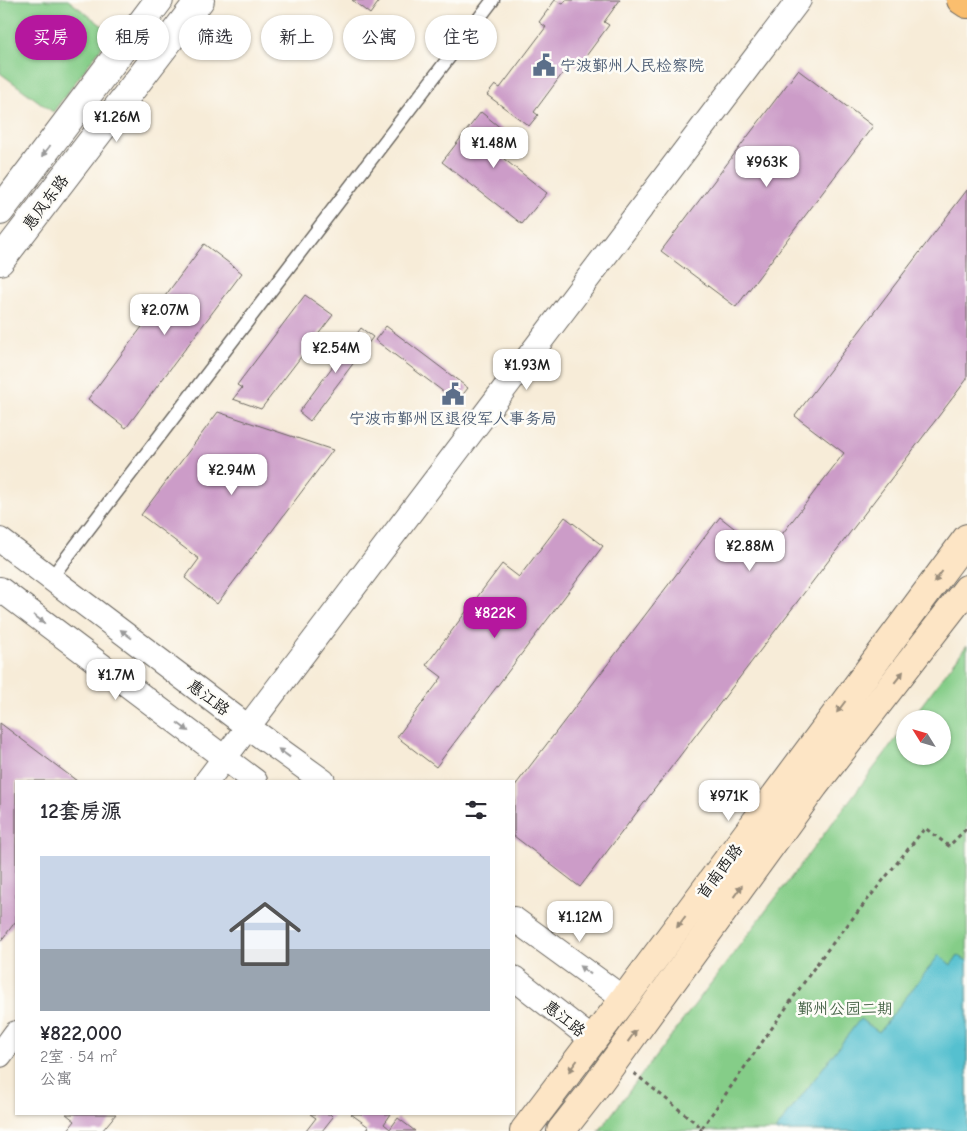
<!DOCTYPE html>
<html lang="zh">
<head>
<meta charset="utf-8">
<style>
	body { margin:0; font-family:"Comic Neue","LXGW WenKai TC",sans-serif; background:#f2f2f3; color:#2b2b33; height:100vh; display:flex; flex-direction:column; font-size:19px; white-space:nowrap }
	* { box-sizing:border-box; margin:0 }
	p { font-size:16px; color:#7c7c81 }
	.icon { flex:none; width:28px; height:28px; fill:none; stroke:currentColor; stroke-width:2; stroke-linecap:round; stroke-linejoin:round }
	.map { position:relative; flex:1; overflow:hidden }
	.drawer { position:absolute; left:15px; top:780px; width:500px; height:335px; display:flex; flex-direction:column; background:#fff; border-radius:0px; box-shadow:0 1px 4px #0004 }
	.drawer>* { flex:none }
	.banner { position:absolute; left:15px; top:15px; width:500px; height:45px; display:flex; gap:10px }
	.needle { width:32px; rotate:307deg }
	.controls { position:absolute; left:896px; top:710px; display:grid; gap:10px }
	.controls a { display:grid; place-items:center; width:55px; height:55px; border-radius:50%; background:#fff; box-shadow:0 1px 4px #0004; font-size:25px }
	.price { position:absolute; translate:-50% -42px; padding:0 11px; border-radius:10px; background:#fff; color:#222; font-size:16px; line-height:32px; filter:drop-shadow(0 1px 2px #0008) }
	.price::after { content:''; position:absolute; left:50%; top:30px; width:15px; height:11px; margin-left:-8px; background:inherit; clip-path:polygon(0 0,100% 0,50% 100%) }
	.price.active { background:#b5179e; color:#fff }
	ul { padding:0; list-style:none }
	li { display:grid; align-content:center; gap:10px; height:265px; padding:0 25px }
	li span { display:grid; place-items:center; height:155px; border-radius:0px; color:#555 }
	li>.icon { margin-inline-start:auto }
	span .icon { width:90px; height:90px; fill:#fffc; stroke-width:1 }
	li b { font-size:21px }
	h2 { display:flex; justify-content:space-between; align-items:center; height:60px; padding:0 25px; font-size:21px }
	.tag { padding:0 18px; border-radius:22px; background:#fff; box-shadow:0 1px 4px #0004; font-size:18px; line-height:45px }
	.tag.active { background:#b5179e; color:#fff }
	.map>svg:first-child { display:block }
</style>
</head>
<body>
<div class="map">
<svg width="967" height="1131" viewBox="0 0 967 1131">
	<rect width="100%" height="100%" fill="#fdfcf7"/>
	<filter id="ink" filterUnits="userSpaceOnUse"><feTurbulence type="fractalNoise" baseFrequency=".02" numOctaves="2"/><feDisplacementMap in="SourceGraphic" scale="10" xChannelSelector="R" yChannelSelector="G"/><feConvolveMatrix kernelMatrix="1 2 1 2 8 2 1 2 1" color-interpolation-filters="sRGB"/></filter>
	<filter id="wash" filterUnits="userSpaceOnUse"><feTurbulence type="fractalNoise" baseFrequency=".0096" numOctaves="4" result="noise"/><feDisplacementMap in="SourceGraphic" scale="20" xChannelSelector="R" yChannelSelector="G"/><feGaussianBlur stdDeviation="1.12" result="paint"/><feColorMatrix in="noise" values="0 0 0 0 0 0 0 0 0 0 0 0 0 0 0 0 0 1.4 0 .05"/><feComposite in="paint" operator="in"/></filter>
	<g filter="url(#wash)">
		<rect width="100%" height="100%" fill="#f7ecd8"/>
		<g fill="#85cd88" stroke="#507452">
			<polygon points="0,0 68,0 112,33 53,112 0,73"/>
			<polygon points="967,645 967,1131 599,1131 905,727 905,756 942,756 942,719 911,719"/>
		</g>
		<polygon fill="#54c0cf" stroke="#386e76" points="939,955 951,965 958,955 967,961 967,1131 775,1131 860,1019 879,1032"/>
		<g id="blocks">
			<g fill="#cc9cc8">
				<polygon points="352,0 380,0 370,14"/>
				<polygon points="555,0 563,4 566,0 620,0 604,22 609,25 578,67 571,62 534,112 538,115 529,126 487,95 495,85 500,88 546,27 539,22"/>
				<polygon points="798,70 873,126 736,307 661,251"/>
				<polygon points="481,112 518,142 504,159 547,193 522,224 442,162"/>
				<polygon points="967,190 967,379 580,887 514,836 514,787 720,517 767,554 844,453 795,416"/>
				<polygon points="204,244 242,273 126,428 88,399"/>
				<polygon points="305,295 333,315 261,409 233,399 242,388 237,385"/>
				<polygon points="386,326 468,388 457,402 375,340"/>
				<polygon points="361,328 373,337 310,421 299,412"/>
				<polygon points="218,412 333,450 217,604 185,578 199,559 141,515"/>
				<polygon points="565,517 603,546 436,767 397,737 442,677 426,665 502,564 519,577"/>
				<polygon points="0,723 77,781 16,781 16,921 0,942"/>
				<polygon points="66,1114 116,1114 102,1131 67,1131 75,1121"/>
				<polygon points="310,1114 330,1114 333,1117 322,1131 306,1131 316,1118"/>
				<polygon points="351,1114 391,1114 384,1124 390,1129 398,1118 415,1131 366,1131 369,1127"/>
			</g>
		</g>
	</g>
	<g filter="url(#ink)">
		<use href="#blocks" fill-opacity="0" stroke="#69655e" stroke-width="1"/>
		<g fill="none" stroke-linecap="round" stroke-linejoin="round">
			<defs>
				<polyline id="service" points="51,578 493,0"/>
				<g id="minor">
					<polyline points="0,540 248,727 323,781"/>
					<polyline points="0,589 255,781"/>
					<polyline points="207,781 799,0"/>
					<polyline points="514,919 624,999"/>
					<polyline points="514,978 593,1040"/>
					<polyline points="0,1055 16,1033"/>
				</g>
				<g id="tertiary">
					<polyline points="0,211 159,0"/>
					<polyline points="0,261 200,0"/>
				</g>
				<g id="secondary">
					<polyline points="524,1131 624,999 967,538"/>
					<polyline points="561,1131 594,1089 814,786 967,589"/>
				</g>
				<polyline id="primary" points="961,0 967,4"/>
			</defs>
			<use href="#service" stroke="#69655e" stroke-width="15"/>
			<use href="#minor" stroke="#69655e" stroke-width="26"/>
			<use href="#tertiary" stroke="#69655e" stroke-width="30"/>
			<use href="#secondary" stroke="#69655e" stroke-width="30"/>
			<use href="#primary" stroke="#69655e" stroke-width="30"/>
			<g stroke="#69655e" stroke-width="3" stroke-dasharray="4 4" stroke-linecap="butt">
				<polyline points="634,1073 702,1128 700,1131"/>
				<polyline points="702,1128 821,958 925,828 949,846 967,828"/>
			</g>
			<use href="#service" stroke="#fff" stroke-width="12"/>
			<use href="#minor" stroke="#fff" stroke-width="24"/>
			<use href="#tertiary" stroke="#fff" stroke-width="28"/>
			<use href="#secondary" stroke="#fde5c5" stroke-width="28"/>
			<use href="#primary" stroke="#fabe6e" stroke-width="28"/>
		</g>
		<defs><path id="oneway-solid" d="M-6-.8H1V-3.2L6.5 0L1 3.2V.8H-6Z" transform="scale(1.25)"/></defs>
		<g fill="#999">
			<use href="#oneway-solid" transform="translate(46 151) rotate(127)"/>
			<use href="#oneway-solid" transform="translate(39 619) rotate(37)"/>
			<use href="#oneway-solid" transform="translate(126 634) rotate(-143)"/>
			<use href="#oneway-solid" transform="translate(183 727) rotate(37)"/>
			<use href="#oneway-solid" transform="translate(284 753) rotate(-144)"/>
			<use href="#oneway-solid" transform="translate(585 970) rotate(-144)"/>
		</g>
		<g fill="#988b79">
			<use href="#oneway-solid" transform="translate(938 577) rotate(127)"/>
			<use href="#oneway-solid" transform="translate(899 677) rotate(-52)"/>
			<use href="#oneway-solid" transform="translate(841 707) rotate(127)"/>
			<use href="#oneway-solid" transform="translate(738 891) rotate(-54)"/>
			<use href="#oneway-solid" transform="translate(681 922) rotate(127)"/>
			<use href="#oneway-solid" transform="translate(632 1036) rotate(-54)"/>
			<use href="#oneway-solid" transform="translate(573 1066) rotate(127)"/>
		</g>
	</g>
	<defs>
		<symbol id="civic-bare" viewBox="-9 -9 18 18"><path d="M-.6-6.5H3V-4.5H.6V-3L4-1V1h2V6H-6V1h2V-1L-.6-3ZM-1.2 2.5V6h2.4V2.5Z" fill="#5c6f8a" stroke="#fdfcf7" stroke-width="2.5" paint-order="stroke"/></symbol>
	</defs>
	<g fill-rule="evenodd">
		<use href="#civic-bare" x="528" y="49" width="32" height="32"/>
		<use href="#civic-bare" x="437" y="378" width="32" height="32"/>
	</g>
	<g text-anchor="middle" stroke-width="5" stroke-linejoin="round" paint-order="stroke">
		<g font-size="16" fill="#4e5e75" stroke="#fdfcf7" text-anchor="start">
			<text x="560" y="71">宁波鄞州人民检察院</text>
			<text x="453" y="424" text-anchor="middle">宁波市鄞州区退役军人事务局</text>
		</g>
		<g font-size="16" fill="#1c1c1c" stroke="#fdfcf7">
			<text transform="translate(45 202) rotate(-53)" y="6">惠风东路</text>
			<text transform="translate(209 697) rotate(37)" y="6">惠江路</text>
			<text transform="translate(719 871) rotate(-53)" y="6">首南西路</text>
			<text transform="translate(565 1018) rotate(38)" y="6">惠江路</text>
		</g>
		<g font-size="16" fill="#466347" stroke="#fdfcf7">
			<text x="845" y="1014">鄞州公园二期</text>
		</g>
	</g>
</svg>
<div class="controls">
<a><svg class="needle" viewBox="-14 -14 28 28"><path d="M0-13l5 13h-10z" fill="#e53935"/><path d="M0 13l5-13h-10z" fill="#7c7c81"/></svg></a>
</div>
<b class="price" style="left:117px;top:143px">¥1.26M</b>
<b class="price" style="left:494px;top:169px">¥1.48M</b>
<b class="price" style="left:767px;top:188px">¥963K</b>
<b class="price" style="left:165px;top:336px">¥2.07M</b>
<b class="price" style="left:336px;top:374px">¥2.54M</b>
<b class="price" style="left:527px;top:391px">¥1.93M</b>
<b class="price" style="left:232px;top:496px">¥2.94M</b>
<b class="price" style="left:750px;top:572px">¥2.88M</b>
<b class="price active" style="left:495px;top:639px">¥822K</b>
<b class="price" style="left:116px;top:701px">¥1.7M</b>
<b class="price" style="left:729px;top:822px">¥971K</b>
<b class="price" style="left:580px;top:943px">¥1.12M</b>
<div class="banner">
<a class="tag active">买房</a>
<a class="tag">租房</a>
<a class="tag">筛选</a>
<a class="tag">新上</a>
<a class="tag">公寓</a>
<a class="tag">住宅</a>
</div>
<section class="drawer">
<h2>12套房源<svg class="icon" aria-label="filters" viewBox="0 0 24 24"><path d="M4 7h16M4 17h16"/><circle cx="9" cy="7" r="2"/><circle cx="15" cy="17" r="2"/></svg></h2>
<ul>
<li><span style="background:linear-gradient(#c9d6e8 60%,#9aa5b1 0)"><svg class="icon" aria-label="home" viewBox="0 0 24 24"><path d="M3 11l9-7 9 7M6 9v11h12V9"/></svg></span><div><b>¥822,000</b><p>2室 · 54 m²</p><p>公寓</p></div></li>
</ul>
</section>
</div>
</body>
</html>
